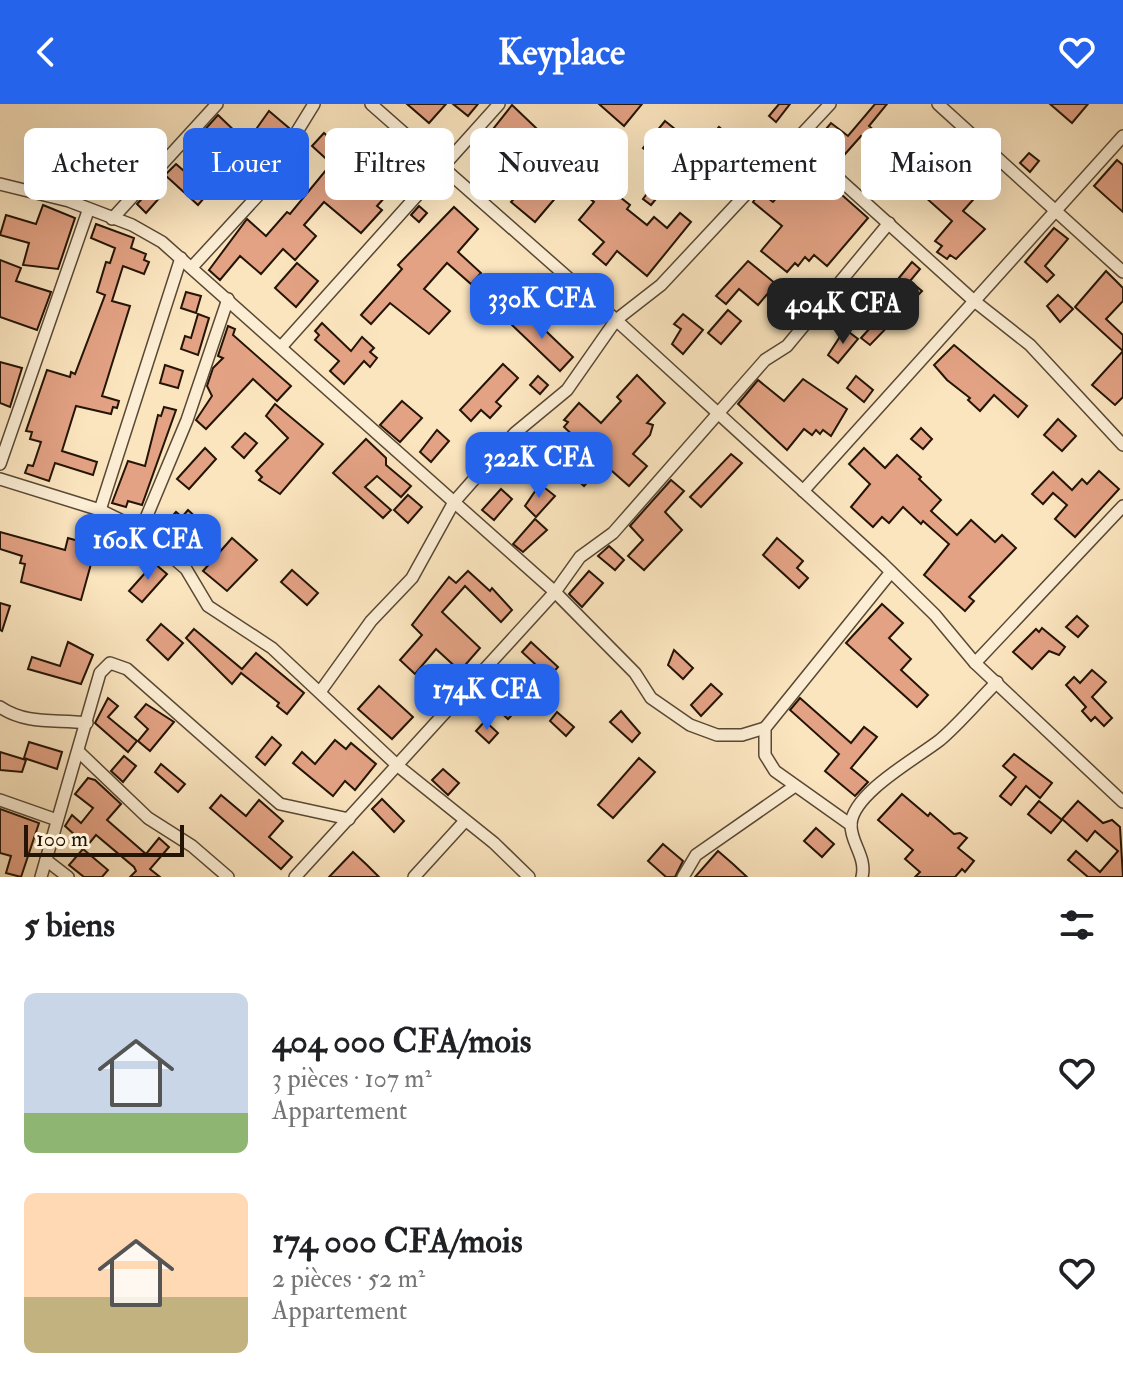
<!DOCTYPE html>
<html lang="fr">
<head>
<meta charset="utf-8">
<style>
	body { margin:0; font-family:"IM FELL Double Pica",serif; background:#f6f6f6; color:#202124; height:100vh; display:flex; flex-direction:column; font-size:30px; white-space:nowrap }
	* { box-sizing:border-box; margin:0 }
	p { font-size:26px; color:#757577 }
	.icon { flex:none; width:44px; height:44px; fill:none; stroke:currentColor; stroke-width:2; stroke-linecap:round; stroke-linejoin:round }
	.map { position:relative; height:773px; overflow:hidden }
	.details { display:flex; flex-direction:column; background:#fff; flex:1 }
	.details>* { flex:none }
	.top-card { position:absolute; left:24px; top:24px; width:1076px; height:72px; display:flex; gap:16px }
	.scale { position:absolute; left:24px; bottom:20px; width:160px; box-sizing:border-box; padding-left:8px; border:4px solid #231405; border-top:0; font-size:22px; line-height:28px; white-space:nowrap; color:#231405; -webkit-text-stroke:6px #fceed5; paint-order:stroke }
	.price { position:absolute; translate:-50% -68px; padding:0 18px; border-radius:16px; background:#2563eb; color:#fff; font-size:26px; line-height:52px; filter:drop-shadow(0 2px 4px #0008) }
	.price::after { content:''; position:absolute; left:50%; top:48px; width:24px; height:18px; margin-left:-12px; background:inherit; clip-path:polygon(0 0,100% 0,50% 100%) }
	.price.active { background:#222; color:#fff }
	ul { padding:0; list-style:none }
	li { display:flex; align-items:center; gap:24px; height:200px; padding:0 24px }
	li span { display:grid; place-items:center; flex:none; width:224px; height:160px; border-radius:12px; color:#555 }
	li>.icon { margin-inline-start:auto }
	span .icon { width:96px; height:96px; fill:#fffc; stroke-width:1 }
	li b { font-size:34px }
	h2 { display:flex; justify-content:space-between; align-items:center; height:96px; padding:0 24px; font-size:34px }
	.pill { padding:0 28px; border-radius:12px; background:#fff; box-shadow:0 8px 32px #0002; font-size:28px; line-height:72px }
	.pill.active { background:#2563eb; color:#fff }
	header { display:flex; justify-content:space-between; align-items:center; height:104px; padding:0 24px; background:#2563eb; color:#fff; font-size:36px; font-weight:800 }
	.map>svg:first-child { display:block }
</style>
</head>
<body>
<header><svg class="icon" aria-label="back" viewBox="0 0 24 24"><path d="M15 5l-7 7 7 7"/></svg>Keyplace<svg class="icon" aria-label="heart" viewBox="0 0 24 24"><path d="M12 20l-8-8c-3-5 5-10 8-4 3-6 11-1 8 4z"/></svg></header>
<div class="map">
<svg width="1123" height="773" viewBox="0 0 1123 773">
	<rect width="100%" height="100%" fill="#fbe5bf"/>
	<filter id="stains"><feTurbulence type="fractalNoise" baseFrequency=".0025" numOctaves="4"/><feColorMatrix values="0 0 0 0 .2 0 0 0 0 .09 0 0 0 0 .02 0 0 0 .5 -.17"/></filter>
	<radialGradient id="worn" r=".72"><stop offset=".6" stop-color="#630" stop-opacity="0"/><stop offset="1" stop-color="#630" stop-opacity=".3"/></radialGradient>
	<g fill="#e3a284" stroke="#231405" stroke-width="2">
		<polygon points="407,0 446,0 429,19"/>
		<polygon points="453,0 478,0 468,12"/>
		<polygon points="599,0 642,0 624,22"/>
		<polygon points="779,0 790,0 776,18 769,12"/>
		<polygon points="875,0 887,0 869,22 891,41 903,31 923,48 913,60 937,80 960,52 975,65 982,56 997,69 963,107 985,125 956,155 950,151 947,155 937,148 942,142 935,137 952,117 915,84 917,82 891,64 894,61 861,32 838,58 815,38 831,19 848,32"/>
		<polygon points="1050,0 1088,0 1072,19"/>
		<polygon points="512,1 557,44 630,101 627,105 647,121 654,113 667,124 680,109 691,118 647,172 617,147 606,161 593,150 604,138 579,116 594,98 569,78 535,118 511,98 549,57 524,34 508,52 497,44 501,39 490,29"/>
		<polygon points="269,7 289,24 267,55 247,38"/>
		<polygon points="218,11 240,32 214,62 191,41"/>
		<polygon points="665,17 700,45 719,23 742,42 750,33 763,44 735,78 717,62 712,67 705,61 689,80 643,44"/>
		<polygon points="324,29 346,48 334,62 312,42"/>
		<polygon points="1029,49 1039,57 1030,68 1020,59"/>
		<polygon points="389,52 413,73 400,87 395,82 377,102 382,106 361,129 324,98 304,121 316,132 295,156 283,145 261,170 240,152 220,176 209,166 247,115 266,132 287,108 290,110 331,60 354,80 370,62 376,68"/>
		<polygon points="798,52 868,114 827,162 814,151 809,157 805,153 798,162 795,159 787,168 761,147 782,122 753,98 760,88 773,98 786,83 779,77"/>
		<polygon points="1117,56 1123,61 1123,108 1094,82"/>
		<polygon points="176,60 200,81 208,72 217,79 198,101 165,71"/>
		<polygon points="652,83 660,90 651,101 643,95"/>
		<polygon points="152,84 161,92 146,109 137,100"/>
		<polygon points="43,101 75,114 58,165 23,161 29,139 0,131 6,111 36,120"/>
		<polygon points="419,102 427,109 419,118 411,111"/>
		<polygon points="454,103 478,125 458,148 481,169 471,180 447,159 424,185 450,207 429,230 390,199 371,220 361,211 402,165 398,161"/>
		<polygon points="96,120 134,134 131,144 146,150 144,156 149,158 144,170 123,162 112,197 130,202 102,292 119,297 117,304 113,303 111,310 76,302 62,347 97,358 93,371 55,359 49,377 25,369 28,361 33,362 41,338 30,335 32,328 26,327 47,266 70,273 71,268 75,270 105,191 97,188 106,158 110,159 115,144 91,134"/>
		<polygon points="1054,124 1068,135 1045,162 1054,171 1047,178 1025,158"/>
		<polygon points="0,156 21,164 16,177 51,188 37,226 0,213"/>
		<polygon points="748,157 776,180 758,201 739,185 726,200 716,192"/>
		<polygon points="912,158 920,165 910,177 922,187 870,241 861,234 903,188 894,180"/>
		<polygon points="297,159 318,177 296,203 275,184"/>
		<polygon points="1106,167 1123,184 1123,197 1106,215 1123,231 1123,293 1115,301 1092,281 1123,247 1075,203"/>
		<polygon points="545,182 556,193 547,202 536,192"/>
		<polygon points="186,188 201,192 196,209 181,204"/>
		<polygon points="1058,191 1073,205 1060,218 1047,202"/>
		<polygon points="728,206 741,217 721,240 708,229"/>
		<polygon points="525,207 573,253 560,267 512,221"/>
		<polygon points="198,210 209,214 198,251 181,245 185,232 191,234"/>
		<polygon points="683,210 703,226 683,250 672,240 681,225 674,220"/>
		<polygon points="322,219 351,247 362,233 374,244 370,248 377,254 370,263 364,257 344,280 330,267 339,257 315,236 319,231 315,227"/>
		<polygon points="228,222 235,225 233,231 291,282 277,297 253,275 206,325 196,316 212,292 207,282 213,264 223,254 218,252"/>
		<polygon points="845,225 858,235 838,259 828,251"/>
		<polygon points="954,241 1027,302 1018,313 994,291 980,307 968,296 970,294 947,276 934,261"/>
		<polygon points="0,258 22,264 10,303 0,299"/>
		<polygon points="503,260 518,274 496,298 501,302 490,314 481,306 471,317 460,306"/>
		<polygon points="165,261 183,267 178,284 160,279"/>
		<polygon points="637,271 665,299 647,319 653,321 650,331 633,350 647,362 629,382 604,360 584,382 564,364 574,353 568,348 578,336 564,323 568,318 564,316 579,299 601,319 621,297 617,293"/>
		<polygon points="538,272 548,281 540,290 530,281"/>
		<polygon points="856,272 873,286 864,298 847,284"/>
		<polygon points="803,275 847,305 831,332 823,326 820,330 816,326 812,331 804,325 787,346 738,300 758,276 784,297"/>
		<polygon points="402,297 422,314 400,338 380,321"/>
		<polygon points="275,300 323,340 280,390 259,376 262,373 256,367 288,334 266,312"/>
		<polygon points="164,303 176,306 142,401 128,397 126,403 112,399 128,357 145,362 158,311 161,312"/>
		<polygon points="1058,315 1076,332 1062,347 1044,331"/>
		<polygon points="921,324 932,335 923,345 911,335"/>
		<polygon points="437,326 449,337 431,358 420,348"/>
		<polygon points="245,329 257,339 244,354 232,343"/>
		<polygon points="366,335 386,354 386,361 411,382 401,393 377,372 365,383 391,406 383,414 333,369"/>
		<polygon points="205,344 216,355 189,385 177,375"/>
		<polygon points="864,344 885,364 897,351 921,373 919,375 941,396 931,407 957,431 971,416 995,438 1002,431 1016,444 969,493 974,497 965,507 924,471 949,440 923,417 921,420 903,403 889,419 882,413 873,423 851,403 870,380 849,360"/>
		<polygon points="731,350 742,359 701,403 690,393"/>
		<polygon points="1099,367 1119,385 1075,433 1055,415 1067,401 1053,389 1043,400 1032,390 1053,368 1072,386 1082,375 1087,380"/>
		<polygon points="671,376 684,387 665,408 682,426 644,466 628,452 643,436 630,422"/>
		<polygon points="540,380 555,392 536,413 525,402"/>
		<polygon points="501,385 512,395 494,416 482,406"/>
		<polygon points="408,391 422,403 408,419 394,406"/>
		<polygon points="188,406 201,418 183,438 169,426 172,423 167,418 176,408 182,413"/>
		<polygon points="535,415 547,426 523,448 513,440"/>
		<polygon points="0,428 65,446 68,434 96,442 81,496 21,478 25,460 20,459 22,452 0,445"/>
		<polygon points="232,434 257,456 227,487 203,467"/>
		<polygon points="777,434 803,457 797,464 808,474 799,484 763,451"/>
		<polygon points="609,442 624,456 615,466 598,452"/>
		<polygon points="154,459 167,470 142,498 129,487"/>
		<polygon points="292,466 318,489 307,501 281,478"/>
		<polygon points="468,467 490,487 492,484 512,506 501,518 465,482 442,508 480,544 460,567 436,545 415,570 400,556 422,531 412,521 449,473 456,479"/>
		<polygon points="589,467 603,479 582,503 569,490"/>
		<polygon points="0,499 10,502 2,527 0,526"/>
		<polygon points="882,500 903,519 889,534 911,555 901,566 928,591 917,603 846,539"/>
		<polygon points="1077,512 1088,522 1078,533 1066,523"/>
		<polygon points="161,520 183,539 168,556 147,536"/>
		<polygon points="1042,524 1065,543 1059,551 1049,547 1032,565 1013,548 1036,525 1039,528"/>
		<polygon points="194,525 242,565 256,549 304,589 287,610 277,602 279,599 241,569 232,580 186,534"/>
		<polygon points="68,538 93,551 81,580 28,565 32,553 60,562"/>
		<polygon points="531,538 558,563 549,573 522,548"/>
		<polygon points="674,546 693,564 683,575 668,561"/>
		<polygon points="1092,566 1106,578 1092,593 1112,614 1104,622 1095,613 1091,617 1082,607 1086,603 1066,581 1074,573 1080,579"/>
		<polygon points="489,575 496,581 482,597 475,590"/>
		<polygon points="711,580 722,590 701,612 691,601"/>
		<polygon points="379,582 413,613 392,635 358,605"/>
		<polygon points="516,584 527,595 508,615 497,605"/>
		<polygon points="108,594 118,602 108,613 137,637 128,648 95,619"/>
		<polygon points="800,594 851,639 864,623 877,633 851,664 868,678 855,692 825,667 839,650 790,606"/>
		<polygon points="146,600 174,618 150,647 138,637 148,625 135,613"/>
		<polygon points="621,607 640,629 632,638 610,618"/>
		<polygon points="557,608 574,623 566,632 550,617"/>
		<polygon points="485,617 498,629 489,639 476,627"/>
		<polygon points="272,633 281,641 265,661 256,653"/>
		<polygon points="335,636 346,645 351,639 376,660 355,686 345,677 333,692 293,659 302,648 315,660"/>
		<polygon points="29,638 62,648 57,665 24,654"/>
		<polygon points="0,648 26,656 22,668 0,666"/>
		<polygon points="1014,650 1052,679 1040,694 1026,682 1011,701 1000,692 1016,673 1003,662"/>
		<polygon points="124,652 136,662 123,678 111,667"/>
		<polygon points="639,654 655,668 613,714 598,701"/>
		<polygon points="161,660 185,680 178,688 155,668"/>
		<polygon points="443,665 459,679 448,691 432,676"/>
		<polygon points="88,674 95,676 121,700 107,716 146,750 159,734 169,743 150,765 160,773 130,773 136,767 134,763 96,731 87,742 65,722 72,711 81,719 93,704 75,690"/>
		<polygon points="902,690 928,712 930,709 954,730 960,729 967,734 958,744 974,757 965,768 962,765 955,773 915,773 920,768 905,755 913,746 878,716"/>
		<polygon points="221,691 246,712 259,696 283,717 269,733 292,753 281,765 210,704"/>
		<polygon points="382,695 404,717 394,728 372,705"/>
		<polygon points="1039,697 1062,716 1051,729 1028,710"/>
		<polygon points="1078,697 1103,719 1112,716 1120,723 1123,773 1088,773 1068,756 1076,747 1100,768 1118,747 1095,727 1087,737 1062,715"/>
		<polygon points="0,705 39,719 21,773 6,769 11,752 0,749"/>
		<polygon points="816,724 834,740 822,753 804,737"/>
		<polygon points="663,740 683,757 675,773 666,773 648,757"/>
		<polygon points="83,745 108,766 102,773 84,773 69,761"/>
		<polygon points="718,747 733,760 747,773 695,773"/>
		<polygon points="353,748 367,761 379,773 329,773"/>
	</g>
	<g fill="none" stroke-linecap="round" stroke-linejoin="round">
		<defs>
			<g id="street">
				<polyline points="371,0 616,216 881,458 935,511 975,559 1123,698"/>
				<polyline points="938,0 1123,168"/>
				<polyline points="797,37 973,196 1030,241 1123,341"/>
				<polyline points="0,80 69,97 132,121 162,138 555,488 635,569 651,594 690,621 717,631 742,631 765,624"/>
				<polyline points="112,115 217,0"/>
				<polyline points="193,162 275,73 282,52 314,0"/>
				<polyline points="281,243 499,0"/>
				<polyline points="0,360 88,107"/>
				<polyline points="0,375 100,406 141,426 186,465 208,502 272,544 398,662 494,739 529,773"/>
				<polyline points="803,387 1123,32"/>
				<polyline points="100,406 181,154"/>
				<polyline points="141,426 187,316 228,195"/>
				<polyline points="975,559 1123,402"/>
				<polyline points="320,588 371,517 412,474 454,398 515,329 567,286 616,216 661,181 830,0"/>
				<path d="M0 603C27 621 55 615 87 619"/>
				<polyline points="79,648 148,714 192,742 228,773"/>
				<polyline points="0,696 57,716"/>
				<polyline points="851,721 775,667 765,651 765,624 891,468"/>
				<polyline points="46,756 68,773"/>
				<polyline points="41,773 100,569 110,559 127,565 280,700 349,715"/>
				<polyline points="295,773 555,488 580,453 613,429 765,256 787,242 889,119"/>
				<polyline points="414,773 464,718"/>
				<polyline points="683,773 696,751 795,682"/>
				<path d="M862 773C867 753 850 738 851 720 853 689 917 654 940 636 960 619 978 597 997 578"/>
			</g>
		</defs>
		<use href="#street" stroke="#594834" stroke-width="14"/>
		<use href="#street" stroke="#fceed5" stroke-width="11"/>
	</g>
	<rect width="100%" height="100%" filter="url(#stains)"/>
	<rect width="100%" height="100%" fill="url(#worn)"/>
</svg>
<div class="scale">100 m</div>
<b class="price" style="left:542px;top:237px">330K CFA</b>
<b class="price active" style="left:843px;top:242px">404K CFA</b>
<b class="price" style="left:539px;top:396px">322K CFA</b>
<b class="price" style="left:148px;top:478px">160K CFA</b>
<b class="price" style="left:487px;top:628px">174K CFA</b>
<div class="top-card">
<a class="pill">Acheter</a>
<a class="pill active">Louer</a>
<a class="pill">Filtres</a>
<a class="pill">Nouveau</a>
<a class="pill">Appartement</a>
<a class="pill">Maison</a>
</div>
</div>
<section class="details">
<h2>5 biens<svg class="icon" aria-label="filters" viewBox="0 0 24 24"><path d="M4 7h16M4 17h16"/><circle cx="9" cy="7" r="2"/><circle cx="15" cy="17" r="2"/></svg></h2>
<ul>
<li><span style="background:linear-gradient(#c9d6e8 75%,#8fb573 0)"><svg class="icon" aria-label="home" viewBox="0 0 24 24"><path d="M3 11l9-7 9 7M6 9v11h12V9"/></svg></span><div><b>404 000 CFA/mois</b><p>3 pièces · 107 m²</p><p>Appartement</p></div><svg class="icon" aria-label="heart" viewBox="0 0 24 24"><path d="M12 20l-8-8c-3-5 5-10 8-4 3-6 11-1 8 4z"/></svg></li>
<li><span style="background:linear-gradient(#ffd9b3 65%,#c2b280 0)"><svg class="icon" aria-label="home" viewBox="0 0 24 24"><path d="M3 11l9-7 9 7M6 9v11h12V9"/></svg></span><div><b>174 000 CFA/mois</b><p>2 pièces · 52 m²</p><p>Appartement</p></div><svg class="icon" aria-label="heart" viewBox="0 0 24 24"><path d="M12 20l-8-8c-3-5 5-10 8-4 3-6 11-1 8 4z"/></svg></li>
</ul>
</section>
</body>
</html>
